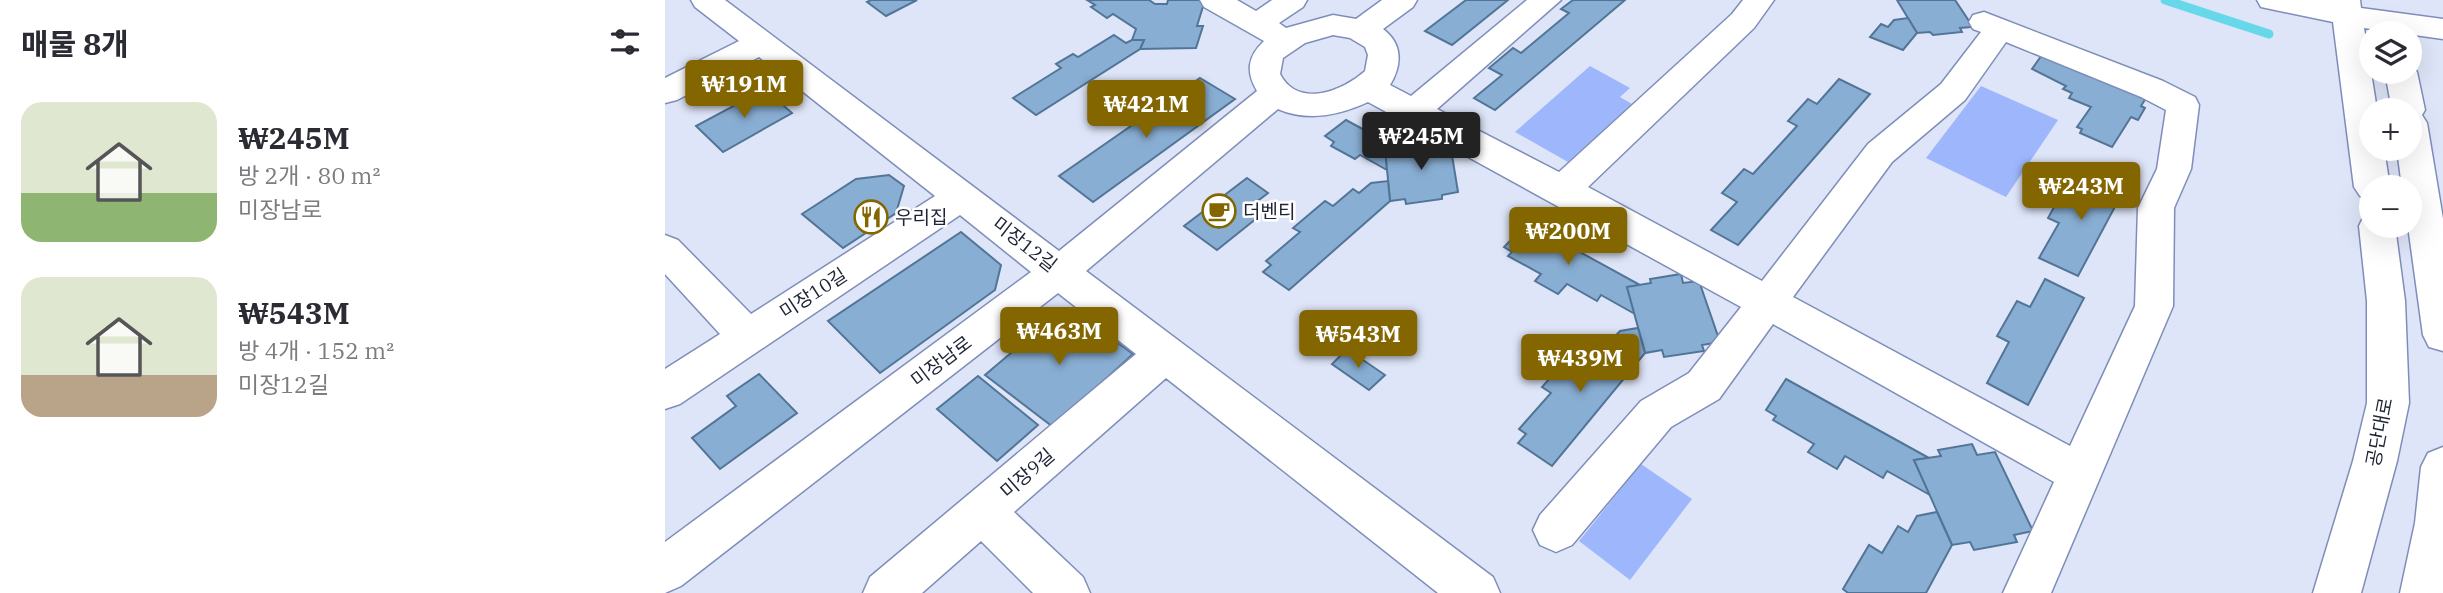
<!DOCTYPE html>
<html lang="ko">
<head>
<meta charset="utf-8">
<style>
	body { margin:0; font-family:"IBM Plex Serif","Noto Sans KR",serif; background:#f7f7f7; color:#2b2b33; height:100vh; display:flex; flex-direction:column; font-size:26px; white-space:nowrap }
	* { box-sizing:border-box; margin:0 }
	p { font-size:23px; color:#7c7c81 }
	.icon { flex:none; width:38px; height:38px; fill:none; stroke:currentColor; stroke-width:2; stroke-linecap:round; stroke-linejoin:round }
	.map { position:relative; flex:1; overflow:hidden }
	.sheet { display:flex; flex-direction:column; background:#fff; width:665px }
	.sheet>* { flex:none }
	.controls { position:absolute; left:1694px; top:21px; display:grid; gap:14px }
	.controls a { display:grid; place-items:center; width:63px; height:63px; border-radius:50%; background:#fff; box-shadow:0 7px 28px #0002; font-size:35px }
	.price { position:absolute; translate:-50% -60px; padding:0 16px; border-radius:7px; background:#836600; color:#fff; font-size:23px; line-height:46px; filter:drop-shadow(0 2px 4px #0008) }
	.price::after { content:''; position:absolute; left:50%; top:42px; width:21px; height:16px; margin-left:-10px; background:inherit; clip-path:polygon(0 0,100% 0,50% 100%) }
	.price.selected { background:#222; color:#fff }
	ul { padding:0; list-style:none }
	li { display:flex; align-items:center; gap:21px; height:175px; padding:0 21px }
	li span { display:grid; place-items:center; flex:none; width:196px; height:140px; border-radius:21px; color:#555 }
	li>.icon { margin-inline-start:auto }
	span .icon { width:84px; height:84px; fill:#fffc; stroke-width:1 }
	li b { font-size:30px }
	h2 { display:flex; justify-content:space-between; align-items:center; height:84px; padding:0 21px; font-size:30px }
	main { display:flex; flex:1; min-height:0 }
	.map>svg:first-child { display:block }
</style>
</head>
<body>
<main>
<section class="sheet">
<h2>매물 8개<svg class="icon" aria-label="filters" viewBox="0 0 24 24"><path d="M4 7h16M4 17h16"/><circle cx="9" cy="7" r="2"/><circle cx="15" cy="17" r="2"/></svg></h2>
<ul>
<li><span style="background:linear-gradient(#dfe7d0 65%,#8fb573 0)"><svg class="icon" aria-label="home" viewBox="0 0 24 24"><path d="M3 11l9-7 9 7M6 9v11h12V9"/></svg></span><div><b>₩245M</b><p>방 2개 · 80 m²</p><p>미장남로</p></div></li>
<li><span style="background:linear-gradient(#dfe7d0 70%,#b9a48a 0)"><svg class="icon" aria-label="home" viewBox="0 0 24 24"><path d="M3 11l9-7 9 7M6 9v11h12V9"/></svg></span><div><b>₩543M</b><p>방 4개 · 152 m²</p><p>미장12길</p></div></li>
</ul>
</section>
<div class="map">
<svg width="1778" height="593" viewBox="0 0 1778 593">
	<rect width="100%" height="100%" fill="#dee5f8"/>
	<g fill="#9eb7fc">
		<polygon points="925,66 965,88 955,97 967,104 903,162 850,132"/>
		<polygon points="1316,86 1393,120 1341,197 1261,158"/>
		<polygon points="976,464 1027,499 965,580 914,541"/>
	</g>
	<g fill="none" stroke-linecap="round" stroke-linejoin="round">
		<polyline stroke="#67d8e9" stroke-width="9" points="1500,0 1604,34"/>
	</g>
	<g fill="#89aed3" stroke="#527597" stroke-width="2">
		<polygon points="206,0 252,0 221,16 202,2"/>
		<polygon points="422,0 484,0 490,4 502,4 503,0 540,0 532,26 538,26 531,48 475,49 479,40 467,40 471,29 448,14 442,18 426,7 430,5"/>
		<polygon points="801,0 843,0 787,45 760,31"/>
		<polygon points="908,0 960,0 830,110 809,98 837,75 824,68 848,48 856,53 904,13 896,9"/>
		<polygon points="1232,0 1290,0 1308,27 1295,28 1297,32 1268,35 1265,32 1252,33"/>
		<polygon points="1243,18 1252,33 1238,50 1205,37 1216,24 1223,27 1229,20"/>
		<polygon points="449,35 461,43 467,40 479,40 475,49 371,115 348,98 396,68 391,64 408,54 413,57"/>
		<polygon points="1379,52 1481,98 1476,106 1480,108 1473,120 1466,117 1447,147 1415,133 1417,129 1412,127 1426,107 1404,98 1407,93 1398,89 1401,86 1367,69"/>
		<polygon points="535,78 570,99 428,202 394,176"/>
		<polygon points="1174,79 1205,94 1073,245 1046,230 1072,202 1057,193 1079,169 1088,174 1132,126 1123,121 1143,99 1152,104"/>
		<polygon points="100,89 127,113 58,152 31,126"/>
		<polygon points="681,120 731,147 720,148 722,170 695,155 690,159 666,146 669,142 660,136"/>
		<polygon points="770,138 770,145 785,143 793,192 777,195 777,199 741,204 740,199 725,201 720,148 742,146 741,142"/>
		<polygon points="1425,170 1461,186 1413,276 1374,258 1394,223 1383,218 1399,189 1411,194"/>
		<polygon points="224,175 239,186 231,213 178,248 137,214 191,179"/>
		<polygon points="582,178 603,193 581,210 592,218 552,250 519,226"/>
		<polygon points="723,181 725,201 624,290 598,272 606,265 601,261 635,232 628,228 660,201 668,206 688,189 694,193 706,183"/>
		<polygon points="862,223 975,285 962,287 970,314 936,295 932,301 902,284 893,294 870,281 876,274 843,256 847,252 839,247"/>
		<polygon points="296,232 336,265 330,290 215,373 163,321"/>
		<polygon points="1016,274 1018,283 1034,281 1055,342 1037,345 1039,351 999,357 997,350 980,353 962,287 986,283 985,279"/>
		<polygon points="1380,279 1419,298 1363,405 1322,383 1344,342 1332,336 1352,301 1365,307"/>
		<polygon points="416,317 468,354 388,427 320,375 380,324"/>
		<polygon points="973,328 980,353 887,466 853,443 861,434 854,429 886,393 877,387 908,352 918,359 936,338 944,343 955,331"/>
		<polygon points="663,333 671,338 658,350 650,345"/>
		<polygon points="682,349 720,375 704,390 667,364"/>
		<polygon points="94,374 132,413 55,469 27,438 71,406 62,396"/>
		<polygon points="313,376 373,425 332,461 272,409"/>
		<polygon points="1121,379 1264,458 1249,460 1265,495 1222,471 1218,478 1180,456 1172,469 1143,452 1149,444 1108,420 1111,416 1101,410"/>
		<polygon points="1307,444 1312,455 1330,452 1368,531 1349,535 1352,542 1309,550 1305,542 1287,545 1249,460 1276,456 1273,450"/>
		<polygon points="1272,512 1287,545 1261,593 1183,593 1178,589 1204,545 1217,553 1233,526 1243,532 1252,516"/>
	</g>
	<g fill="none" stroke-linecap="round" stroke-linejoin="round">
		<defs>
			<g id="minor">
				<path d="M26 0H60L394 251 592 91C581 72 582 57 599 41L539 7 535 0H572L591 11 607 0H642L638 7 614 23 621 28 668 15 691 19 717 0H752L748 7 718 29C738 44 737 65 725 85L746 96 862 0H896L772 109 894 172 1067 14 1078 0H1109L1089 28 923 187 1097 281 1203 144 1276 84 1316 32 1308 29 1304 22 1308 15 1319 12 1498 81 1530 97 1534 105 1526 169 1509 208 1508 306 1386 593H1338L1389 482 1108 324 1054 399 1006 427 907 545 891 552 875 545 868 530 875 515 976 401 1024 373 1076 307 703 102C675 115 643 122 613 109L421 271 828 577 835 593H773L501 378 349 512 418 577 425 593H368L316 541 257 593H198L205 577 471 354 393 293 16 586 0 593V542L366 272 295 215 15 404 0 409V369L55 334 0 274V235L13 240 86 314 270 196 94 57 12 100 0 103V78L74 41 30 7ZM668 35 685 38 700 47 703 55 700 71C678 91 633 109 615 74L618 58 640 43ZM1341 42 1476 97 1501 110 1492 169 1473 208 1470 306 1405 446 1128 297 1227 162 1300 100Z"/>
				<polygon points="1592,0 1695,0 1696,8 1778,19 1778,39 1699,28 1712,110 1706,110 1706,149 1719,149 1725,187 1706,187 1706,200 1695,196 1689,187 1668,22 1596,7"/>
				<polygon points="1745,64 1752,72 1760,110 1757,115 1762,123 1778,219 1778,351 1764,347 1758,335 1743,226 1745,187 1737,187 1732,149 1745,149 1745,110 1727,110 1720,72 1745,72"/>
				<polygon points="1706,214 1706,226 1730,226 1740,301 1744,403 1732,461 1696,593 1648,593 1688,461 1702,403 1702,301 1694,226 1699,216"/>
				<polygon points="1778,447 1778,593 1735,593 1750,523 1756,467 1763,453"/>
			</g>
		</defs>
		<use href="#minor" stroke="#7e8eb9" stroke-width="3"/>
		<use href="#minor" fill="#fff" fill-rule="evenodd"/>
	</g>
	<defs>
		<symbol id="cafe-ring" viewBox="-11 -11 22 22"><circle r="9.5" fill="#fff" stroke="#836600" stroke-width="1.5"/><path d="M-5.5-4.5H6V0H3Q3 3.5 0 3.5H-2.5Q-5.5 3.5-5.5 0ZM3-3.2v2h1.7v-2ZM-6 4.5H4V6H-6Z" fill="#836600"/></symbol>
		<symbol id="restaurant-ring" viewBox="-11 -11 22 22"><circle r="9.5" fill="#fff" stroke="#836600" stroke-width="1.5"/><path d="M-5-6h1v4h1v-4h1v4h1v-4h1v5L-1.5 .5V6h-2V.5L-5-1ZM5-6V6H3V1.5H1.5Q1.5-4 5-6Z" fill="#836600"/></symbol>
	</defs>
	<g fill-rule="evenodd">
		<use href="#cafe-ring" x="535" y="192" width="38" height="38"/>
		<use href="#restaurant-ring" x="187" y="198" width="38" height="38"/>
	</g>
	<g text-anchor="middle" stroke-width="5" stroke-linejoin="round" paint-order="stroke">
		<g font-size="19" fill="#1e2435" stroke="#fff" text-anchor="start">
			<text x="578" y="218">더벤티</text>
			<text x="230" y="224">우리집</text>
		</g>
		<g font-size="19" fill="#1e2435" stroke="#fff">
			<text transform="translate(360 244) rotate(38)" y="7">미장12길</text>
			<text transform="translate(148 293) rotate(-33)" y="7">미장10길</text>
			<text transform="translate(276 361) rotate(-37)" y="7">미장남로</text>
			<text transform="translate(1714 432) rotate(-79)" y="7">공단대로</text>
			<text transform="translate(362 473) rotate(-41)" y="7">미장9길</text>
		</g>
	</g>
</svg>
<div class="controls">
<a><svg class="icon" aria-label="layers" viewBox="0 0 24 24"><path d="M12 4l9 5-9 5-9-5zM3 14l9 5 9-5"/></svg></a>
<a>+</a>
<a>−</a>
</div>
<b class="price" style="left:79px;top:120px">₩191M</b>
<b class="price" style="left:481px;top:140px">₩421M</b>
<b class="price selected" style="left:756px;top:172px">₩245M</b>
<b class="price" style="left:1416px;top:222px">₩243M</b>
<b class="price" style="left:903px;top:267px">₩200M</b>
<b class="price" style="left:394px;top:367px">₩463M</b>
<b class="price" style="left:693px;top:370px">₩543M</b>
<b class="price" style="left:915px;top:394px">₩439M</b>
</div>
</main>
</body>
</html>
